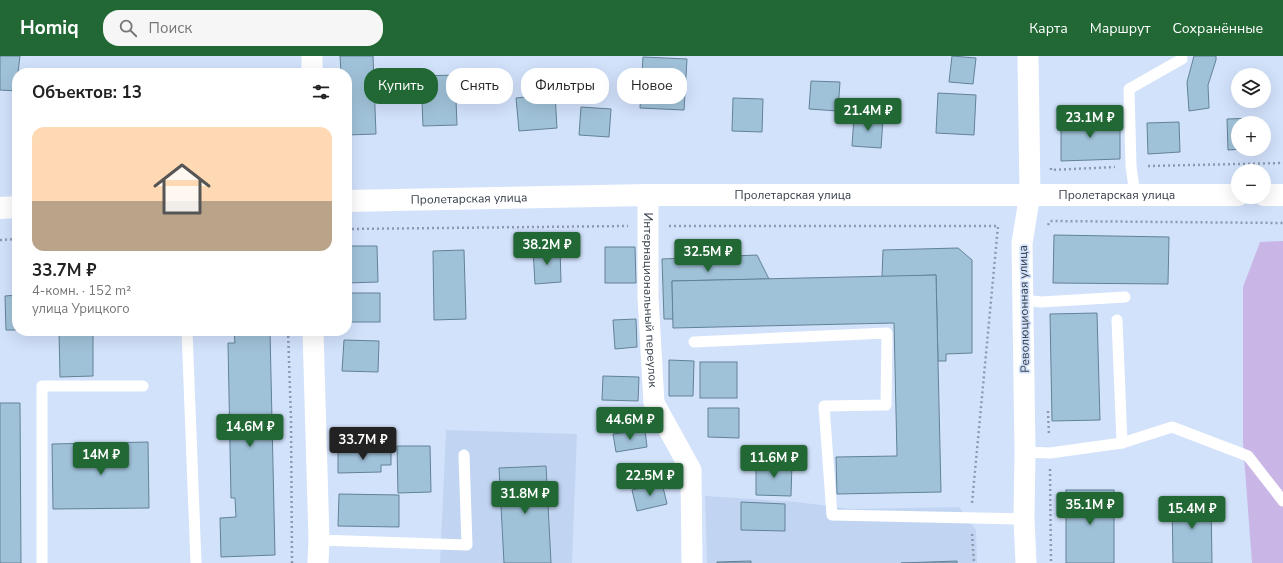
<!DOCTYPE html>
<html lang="ru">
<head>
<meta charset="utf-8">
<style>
	body { margin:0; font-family:"Nunito Sans",sans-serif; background:#f6f6f6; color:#222; height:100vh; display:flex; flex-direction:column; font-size:15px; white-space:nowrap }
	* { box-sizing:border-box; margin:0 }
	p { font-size:13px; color:#767676 }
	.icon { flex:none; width:22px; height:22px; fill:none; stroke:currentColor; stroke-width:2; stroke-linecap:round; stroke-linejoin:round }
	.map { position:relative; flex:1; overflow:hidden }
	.side { position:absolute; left:12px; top:12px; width:340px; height:268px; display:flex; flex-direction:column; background:#fff; border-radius:16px; box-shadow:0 4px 16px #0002 }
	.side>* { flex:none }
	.banner { position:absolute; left:364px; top:12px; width:380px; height:36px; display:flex; gap:8px }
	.tools { position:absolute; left:1231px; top:12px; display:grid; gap:8px }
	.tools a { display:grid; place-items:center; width:40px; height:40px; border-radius:50%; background:#fff; box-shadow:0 4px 16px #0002; font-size:20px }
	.price { position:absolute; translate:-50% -34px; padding:0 9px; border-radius:4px; background:#216834; color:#fff; font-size:13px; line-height:26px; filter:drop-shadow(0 1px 2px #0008) }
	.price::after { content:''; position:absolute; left:50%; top:24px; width:12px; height:9px; margin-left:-6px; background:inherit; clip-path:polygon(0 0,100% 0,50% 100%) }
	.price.active { background:#222; color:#fff }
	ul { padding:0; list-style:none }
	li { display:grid; align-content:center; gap:8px; height:212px; padding:0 20px }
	li span { display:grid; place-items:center; height:124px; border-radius:12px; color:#555 }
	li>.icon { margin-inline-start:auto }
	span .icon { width:72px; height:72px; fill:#fffc; stroke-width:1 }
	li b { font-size:17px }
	h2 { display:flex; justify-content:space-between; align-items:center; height:48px; padding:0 20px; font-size:17px }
	.pill { padding:0 14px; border-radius:16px; background:#fff; box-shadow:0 4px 16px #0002; font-size:14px; line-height:36px }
	.pill.active { background:#216834; color:#fff }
	header { display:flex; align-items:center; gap:24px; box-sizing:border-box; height:56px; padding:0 20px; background:#216834; color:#fff }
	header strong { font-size:19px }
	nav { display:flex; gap:22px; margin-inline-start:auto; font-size:14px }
	.search { width:280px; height:36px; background:#f6f6f6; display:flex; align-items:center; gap:10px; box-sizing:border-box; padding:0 14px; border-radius:16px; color:#767676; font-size:15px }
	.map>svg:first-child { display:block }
</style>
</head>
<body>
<header>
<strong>Homiq</strong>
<div class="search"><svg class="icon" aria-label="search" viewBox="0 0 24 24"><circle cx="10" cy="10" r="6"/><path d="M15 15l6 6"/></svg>Поиск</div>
<nav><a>Карта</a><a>Маршрут</a><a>Сохранённые</a></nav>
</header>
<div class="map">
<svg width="1283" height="507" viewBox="0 0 1283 507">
	<rect width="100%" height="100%" fill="#d2e2fb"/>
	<g fill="#c1d5f2">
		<polygon points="446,374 577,378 572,507 440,507"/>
		<polygon points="705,440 797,446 851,453 959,451 976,474 977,507 707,507"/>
	</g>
	<polygon fill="#cab6e6" points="1283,185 1283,507 1252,507 1243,387 1243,231 1260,186"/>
	<g fill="#a0c2d9" stroke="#628297">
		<polygon points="0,0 20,0 18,17 17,17 17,35 0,34"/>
		<polygon points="340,0 373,0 376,78 347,79 347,17 341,17"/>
		<polygon points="952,0 976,2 973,28 949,26"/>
		<polygon points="1194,0 1216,0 1216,4 1208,29 1209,52 1189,55 1187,26"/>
		<polygon points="643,1 687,3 684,54 640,52"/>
		<polygon points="455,19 457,69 423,70 421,20"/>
		<polygon points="811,25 840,26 838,55 809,53"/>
		<polygon points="938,37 976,39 974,79 936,77"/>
		<polygon points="555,38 557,72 519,75 516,42"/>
		<polygon points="733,42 763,43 762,76 732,75"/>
		<polygon points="581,51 611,53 609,81 579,79"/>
		<polygon points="854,61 883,63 881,92 852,90"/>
		<polygon points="1120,62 1120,103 1061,105 1061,63"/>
		<polygon points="1256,62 1256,67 1238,67 1238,93 1245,93 1228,94 1227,63"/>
		<polygon points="1179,66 1180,96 1148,98 1147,67"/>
		<polygon points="1054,179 1169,181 1168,228 1053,227"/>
		<polygon points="347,190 377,190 378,226 347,227"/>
		<polygon points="605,191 635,191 636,227 605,227"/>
		<polygon points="560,192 561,226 535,228 533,193"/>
		<polygon points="958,192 972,204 972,297 946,298 946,305 938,305 936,219 882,221 883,194"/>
		<polygon points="464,194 466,263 434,264 433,195"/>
		<polygon points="757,199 769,223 672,225 673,263 664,263 662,203"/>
		<polygon points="936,219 941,436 837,438 836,401 897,400 894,267 673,272 672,225"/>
		<rect x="347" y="237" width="33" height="29"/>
		<polygon points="17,239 17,274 6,274 5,240"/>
		<polygon points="1097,257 1100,364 1052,365 1050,258"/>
		<polygon points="636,263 637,291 615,293 613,264"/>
		<polygon points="59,275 93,275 93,320 60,321"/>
		<polygon points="234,275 270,275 275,499 221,501 220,462 236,461 235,442 231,442 228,287 235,287"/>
		<polygon points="344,284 379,285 378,316 342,315"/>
		<polygon points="669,304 694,305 693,340 669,340"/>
		<rect x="700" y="306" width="37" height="36"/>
		<polygon points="603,320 639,321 638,345 602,344"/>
		<polygon points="0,347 20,347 21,507 0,507"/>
		<polygon points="708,352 739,352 739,382 708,381"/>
		<polygon points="645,374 647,391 616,396 613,378"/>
		<polygon points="148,386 149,452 53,453 52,388"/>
		<polygon points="397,390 430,390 431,436 398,437"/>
		<polygon points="338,395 391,395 391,409 381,409 381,416 338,417"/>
		<polygon points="756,407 792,407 791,440 756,439"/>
		<polygon points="546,410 551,507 504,507 499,412"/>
		<polygon points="662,427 667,448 637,455 632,434"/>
		<rect x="1066" y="434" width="48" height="73"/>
		<polygon points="339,438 399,439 399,471 338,470"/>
		<polygon points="1211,441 1212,507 1173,507 1172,442"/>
		<polygon points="741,446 785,448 785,475 741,474"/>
		<polygon points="751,505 751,507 717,507 717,506"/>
		<polygon points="957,505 957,507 901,507"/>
	</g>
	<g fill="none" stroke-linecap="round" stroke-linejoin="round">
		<g stroke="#8d9aae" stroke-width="2.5" stroke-dasharray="2 3" stroke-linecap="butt">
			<polyline points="1148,110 1283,107"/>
			<polyline points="1051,112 1051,114 1115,111"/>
			<polyline points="1048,169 1050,165 1283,167"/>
			<polyline points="669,170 998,170 972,447"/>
			<polyline points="347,173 628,170"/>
			<polyline points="0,184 17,183"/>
			<polyline points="288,275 291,364 292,507"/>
			<polyline points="1048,355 1049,380"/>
			<polyline points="1050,413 1051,507"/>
			<polyline points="972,478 974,507"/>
		</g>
		<g stroke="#fff" stroke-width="11">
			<polyline points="1135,139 1131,110 1129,33 1182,3"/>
			<polyline points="1024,244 1041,246 1125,241"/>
			<polyline points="1117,264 1122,387"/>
			<polyline points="187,275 196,507"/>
			<polyline points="694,286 887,277 886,349 824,350 832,459 1024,463"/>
			<polyline points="1025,396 1050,397 1122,387 1172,371 1248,400 1283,445"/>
			<polyline points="319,484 467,489 464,399"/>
			<polyline points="42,507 42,330 143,330"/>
		</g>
		<g stroke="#fff" stroke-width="21">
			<polyline points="312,17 312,0"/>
			<path id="s1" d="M648 139V241L654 347 691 414 692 507"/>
			<polyline points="313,275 319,484 318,507"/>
			<polyline points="1026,507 1024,463 1025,396 1022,187 1030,138 1028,0"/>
		</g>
		<g stroke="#fff" stroke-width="22">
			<polyline points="1264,139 1283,139"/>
			<path id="s2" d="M347 145 648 139H1238"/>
			<polyline points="0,152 17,151"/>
		</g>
	</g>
	<g text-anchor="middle" stroke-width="3.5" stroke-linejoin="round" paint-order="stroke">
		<g font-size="12" fill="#343c49" stroke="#d2e2fb">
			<text dy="4" stroke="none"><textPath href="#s2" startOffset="446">Пролетарская улица</textPath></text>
			<text dy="4" stroke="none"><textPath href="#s2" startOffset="770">Пролетарская улица</textPath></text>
			<text dy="4" stroke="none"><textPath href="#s2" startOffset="122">Пролетарская улица</textPath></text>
			<text dy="4" stroke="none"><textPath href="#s1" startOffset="105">Интернациональный переулок</textPath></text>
			<text transform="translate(1024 253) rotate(-91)" y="4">Революционная улица</text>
		</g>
	</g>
</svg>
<div class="tools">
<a><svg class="icon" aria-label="layers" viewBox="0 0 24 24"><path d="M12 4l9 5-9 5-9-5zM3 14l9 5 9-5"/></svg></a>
<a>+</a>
<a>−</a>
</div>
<b class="price" style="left:868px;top:76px">21.4M ₽</b>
<b class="price" style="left:1090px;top:83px">23.1M ₽</b>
<b class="price" style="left:547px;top:210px">38.2M ₽</b>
<b class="price" style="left:708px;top:217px">32.5M ₽</b>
<b class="price" style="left:630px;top:385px">44.6M ₽</b>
<b class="price" style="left:250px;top:392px">14.6M ₽</b>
<b class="price active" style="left:363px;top:405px">33.7M ₽</b>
<b class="price" style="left:101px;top:420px">14M ₽</b>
<b class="price" style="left:774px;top:423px">11.6M ₽</b>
<b class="price" style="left:650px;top:441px">22.5M ₽</b>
<b class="price" style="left:525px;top:459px">31.8M ₽</b>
<b class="price" style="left:1090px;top:470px">35.1M ₽</b>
<b class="price" style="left:1192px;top:474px">15.4M ₽</b>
<div class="banner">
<a class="pill active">Купить</a>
<a class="pill">Снять</a>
<a class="pill">Фильтры</a>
<a class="pill">Новое</a>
</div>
<section class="side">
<h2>Объектов: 13<svg class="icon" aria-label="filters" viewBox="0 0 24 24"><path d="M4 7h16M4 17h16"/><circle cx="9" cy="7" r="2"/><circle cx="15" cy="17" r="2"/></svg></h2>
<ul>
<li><span style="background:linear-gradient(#ffd9b3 60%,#b9a48a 0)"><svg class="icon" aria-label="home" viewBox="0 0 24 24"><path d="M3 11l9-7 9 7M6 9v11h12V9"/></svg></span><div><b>33.7M ₽</b><p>4-комн. · 152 m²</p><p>улица Урицкого</p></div></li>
</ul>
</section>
</div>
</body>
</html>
